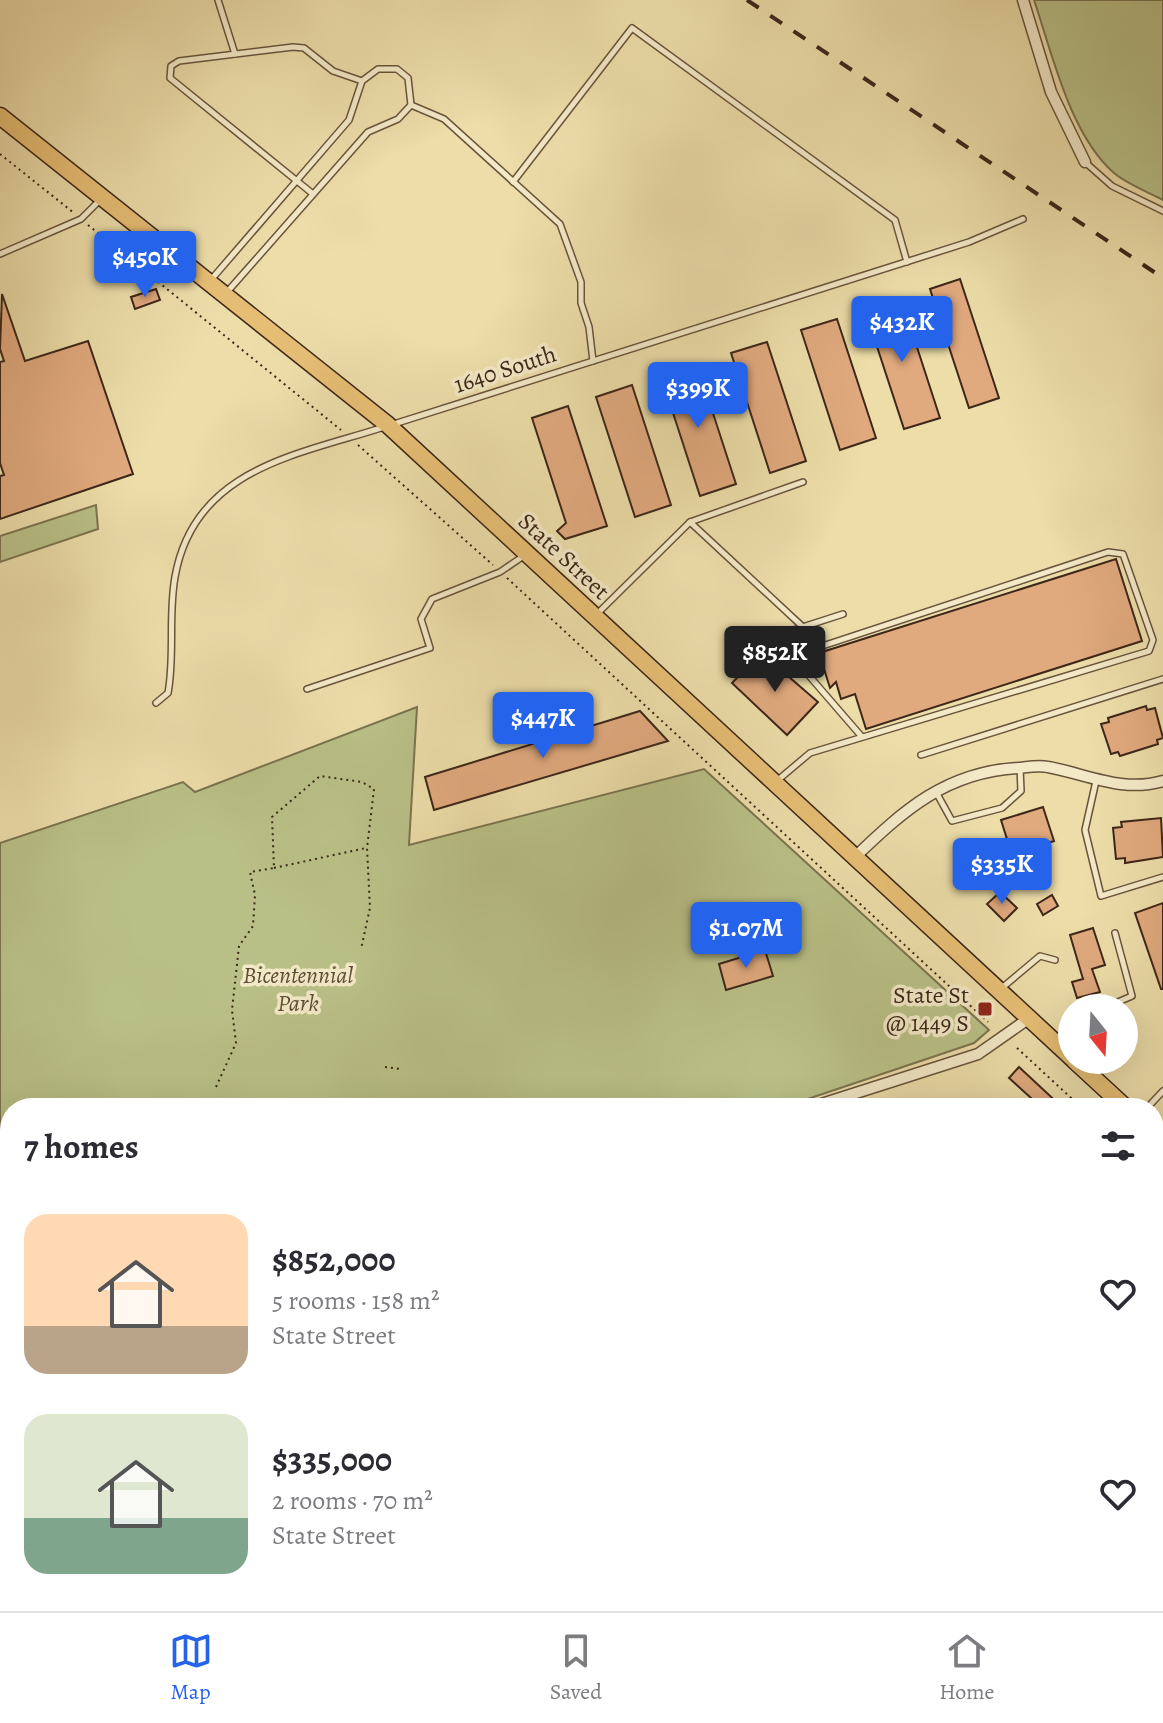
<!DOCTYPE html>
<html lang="en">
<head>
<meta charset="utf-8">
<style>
	body { margin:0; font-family:Alegreya,serif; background:#f2f2f3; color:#2b2b33; height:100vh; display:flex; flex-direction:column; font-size:30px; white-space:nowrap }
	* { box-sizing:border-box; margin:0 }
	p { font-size:26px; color:#7c7c81 }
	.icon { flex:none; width:44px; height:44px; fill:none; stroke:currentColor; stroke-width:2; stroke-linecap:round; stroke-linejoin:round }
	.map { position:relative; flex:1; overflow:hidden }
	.details { position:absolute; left:0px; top:1098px; width:1164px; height:514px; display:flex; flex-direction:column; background:#fff; border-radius:32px 32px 0 0; box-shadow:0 8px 32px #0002 }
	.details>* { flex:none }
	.needle { width:52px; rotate:162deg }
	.tools { position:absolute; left:1058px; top:994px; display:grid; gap:16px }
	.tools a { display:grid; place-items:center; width:80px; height:80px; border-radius:50%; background:#fff; box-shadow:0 8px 32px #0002; font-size:40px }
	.price { position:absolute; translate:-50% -68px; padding:0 18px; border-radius:8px; background:#2563eb; color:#fff; font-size:26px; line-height:52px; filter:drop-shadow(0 2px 4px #0008) }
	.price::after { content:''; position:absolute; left:50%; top:48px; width:24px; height:18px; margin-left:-12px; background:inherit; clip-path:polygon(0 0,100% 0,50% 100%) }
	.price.on { background:#222; color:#fff }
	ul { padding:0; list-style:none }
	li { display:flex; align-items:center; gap:24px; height:200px; padding:0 24px }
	li span { display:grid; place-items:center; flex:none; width:224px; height:160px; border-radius:24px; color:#555 }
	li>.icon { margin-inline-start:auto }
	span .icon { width:96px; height:96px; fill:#fffc; stroke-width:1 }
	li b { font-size:34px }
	h2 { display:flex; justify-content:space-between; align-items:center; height:96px; padding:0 24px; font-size:34px }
	.tabs { display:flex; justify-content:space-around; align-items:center; height:112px; border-top:2px solid #e1e1e2; background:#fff; font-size:22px; color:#7c7c81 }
	.tabs a { display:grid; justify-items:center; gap:4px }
	.tabs .on { color:#2563eb }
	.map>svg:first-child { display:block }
</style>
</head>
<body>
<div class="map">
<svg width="1163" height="1611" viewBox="0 0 1163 1611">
	<rect width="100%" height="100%" fill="#ecdda9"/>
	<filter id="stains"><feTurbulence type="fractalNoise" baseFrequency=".0025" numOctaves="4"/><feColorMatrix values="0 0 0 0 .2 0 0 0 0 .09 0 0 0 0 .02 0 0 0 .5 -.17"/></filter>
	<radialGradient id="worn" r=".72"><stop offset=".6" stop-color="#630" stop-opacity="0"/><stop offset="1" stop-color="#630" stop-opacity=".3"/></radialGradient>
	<g fill="#b9c087" stroke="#7b7450" stroke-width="2">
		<path d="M1034 0H1163V200C1148 192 1127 184 1114 173 1070 135 1052 53 1034 0Z"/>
		<polygon points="96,505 98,529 0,562 0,536"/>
		<polygon points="417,707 409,845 704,769 989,1030 974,1043 781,1108 10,1108 10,1244 0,1247 0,843 183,782 195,792"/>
	</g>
	<g fill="#e0a97e" stroke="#3d2719" stroke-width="2">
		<polygon points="960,279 999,398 969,408 930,289"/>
		<polygon points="156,289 160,300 135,309 131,297"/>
		<polygon points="2,294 25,361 88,341 133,474 0,519 0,476 4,475 0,463 0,362 4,361 0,349"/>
		<polygon points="901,298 940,418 904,429 865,310"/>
		<polygon points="837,319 876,438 840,450 801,330"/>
		<polygon points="767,342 806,461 770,473 731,353"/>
		<polygon points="697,364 736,484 700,496 661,376"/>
		<polygon points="632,385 671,505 635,517 596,397"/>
		<polygon points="568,406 607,526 565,539 557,531 566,523 532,418"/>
		<polygon points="1116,559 1142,641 866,729 855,694 841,699 836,682 830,688 819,653"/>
		<polygon points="758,656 763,661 766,657 818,702 787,735 732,683"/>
		<polygon points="1146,706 1147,710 1155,708 1163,738 1157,740 1158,744 1120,756 1118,752 1111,754 1101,724 1109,722 1108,718"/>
		<polygon points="640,711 668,741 434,810 425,777"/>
		<polygon points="1043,807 1054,841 1012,855 1001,820"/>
		<polygon points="1161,818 1163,857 1125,863 1125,858 1116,859 1113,828 1122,827 1121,822"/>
		<polygon points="1000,892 1017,908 1004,921 987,904"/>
		<polygon points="1052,895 1058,906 1043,915 1037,904"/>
		<polygon points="1163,903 1163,989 1161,989 1135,913"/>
		<polygon points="1093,928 1105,965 1092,969 1100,992 1077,998 1072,982 1083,979 1070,935"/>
		<polygon points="765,950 773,976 726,990 719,964"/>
		<polygon points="1019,1067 1063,1108 1042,1108 1009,1078"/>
	</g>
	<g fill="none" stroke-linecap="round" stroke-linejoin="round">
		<defs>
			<g id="lane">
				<polyline points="218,0 235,54"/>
				<polyline points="411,105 444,119 560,224 581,282 581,303 589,327 593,361"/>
				<polyline points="1086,163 1112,186 1163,211"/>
				<polyline points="513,182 632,28 895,220 907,262"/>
				<polyline points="313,194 170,78 171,66 179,61 293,47 304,48 333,71 362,81"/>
				<polyline points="0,254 81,219 100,200"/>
				<polyline points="210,281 349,120 362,81 378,69 397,69 408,78 411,105 398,119 368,132 228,291"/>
				<polyline points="394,424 969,242 1023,219"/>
				<polyline points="803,482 690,522 803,627"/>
				<polyline points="597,614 690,522"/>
				<polyline points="741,647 843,614"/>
				<polyline points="307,689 430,648 421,619 432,599 500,572 525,555"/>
				<path d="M156 703 168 693C175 655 168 616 175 577 194 468 298 455 384 427"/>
				<polyline points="921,755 1163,679"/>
				<polyline points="778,780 810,753 1149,651 1153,640 1123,554 1108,552 792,656 862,737"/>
				<polyline points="1096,781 1085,830 1101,896 1163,877"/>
				<polyline points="936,792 952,821 1002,808 1021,791 1020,767"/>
				<polyline points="1003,987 1040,956 1055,960"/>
				<polyline points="1104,1008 1132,996 1115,933"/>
				<polyline points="1061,1041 1072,1032"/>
				<polyline points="1147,1108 1163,1091"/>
				<polyline points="0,1358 10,1355"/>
				<polyline points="1154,1406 1163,1419"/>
				<polyline points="1154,1422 1160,1416"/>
				<polyline points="1154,1479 1163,1469"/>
				<polyline points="0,1592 10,1595"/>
				<polyline points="19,1602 30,1611"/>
				<polyline points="544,1602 547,1611"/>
				<polyline points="639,1602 642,1611"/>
			</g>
			<g id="street">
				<polyline points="1023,0 1051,92 1085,162"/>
				<path d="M855 857C904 810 946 772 1018 768 1028 767 1039 765 1048 767 1087 774 1122 793 1163 781"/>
				<polyline points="809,1108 978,1054 1028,1019"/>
				<polyline points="822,1602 826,1611"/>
				<polyline points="1084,1602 1094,1611"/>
				<polyline points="179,1611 183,1602"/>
			</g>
			<g id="secondary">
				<polyline points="1154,1362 1163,1359"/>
				<polyline points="0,1484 10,1482"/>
				<polyline points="280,1602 304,1611"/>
				<polyline points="377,1611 410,1602"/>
			</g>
			<g id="primary">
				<polyline points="0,116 388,425 1072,1058"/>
				<polyline points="1074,1060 1126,1108"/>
				<polyline points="1154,1134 1163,1142"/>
			</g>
		</defs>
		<use href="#lane" stroke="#69543d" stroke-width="8"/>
		<use href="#street" stroke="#69543d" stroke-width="13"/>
		<use href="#secondary" stroke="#3d2719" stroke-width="17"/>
		<use href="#primary" stroke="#3d2719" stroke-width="19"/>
		<g stroke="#3d2719" stroke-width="2" stroke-dasharray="2 4" stroke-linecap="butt">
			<polyline points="0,154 74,213"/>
			<polyline points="88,225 341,430"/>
			<polyline points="358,445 493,565"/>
			<polyline points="507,578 988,1022"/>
			<polyline points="274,868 366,848"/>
			<polyline points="1017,1048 1082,1108"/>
			<polyline points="385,1067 400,1069"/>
			<polyline points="216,1087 236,1043 232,1010 239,946 253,926 255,895 250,872 274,868 272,817 320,776 362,782 374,789 367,848 370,908 361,949"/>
			<polyline points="0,1138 10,1141"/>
			<polyline points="1154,1175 1163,1183"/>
		</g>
		<use href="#lane" stroke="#f3e9c7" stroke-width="5"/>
		<use href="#street" stroke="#f3e9c7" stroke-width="10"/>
		<use href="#secondary" stroke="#f3e9c7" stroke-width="14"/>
		<use href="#primary" stroke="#e6be74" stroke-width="16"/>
		<polyline stroke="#3d2719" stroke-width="4" stroke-dasharray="14 14" stroke-linecap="butt" points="747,0 1163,278"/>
	</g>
	<rect fill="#8f2418" stroke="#f3e9c7" stroke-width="3" x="977" y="1001" width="16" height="16" rx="4"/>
	<g text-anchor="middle" stroke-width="7" stroke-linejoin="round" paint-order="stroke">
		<g font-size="24" fill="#3d2719" stroke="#f3e9c7">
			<text transform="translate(505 369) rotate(-18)" y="8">1640 South</text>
			<text transform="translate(564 556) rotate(43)" y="8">State Street</text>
		</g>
		<g font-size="24" font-style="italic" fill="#5c4d34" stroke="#f3e9c7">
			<text x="298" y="983">Bicentennial<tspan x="298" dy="28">Park</tspan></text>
		</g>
		<g font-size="24" fill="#3d2719" stroke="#f3e9c7" text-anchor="end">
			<text x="969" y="1003">State St<tspan x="969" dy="28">@ 1449 S</tspan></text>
		</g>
	</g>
	<rect width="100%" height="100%" filter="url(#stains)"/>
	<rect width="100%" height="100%" fill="url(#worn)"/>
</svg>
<div class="tools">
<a><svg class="needle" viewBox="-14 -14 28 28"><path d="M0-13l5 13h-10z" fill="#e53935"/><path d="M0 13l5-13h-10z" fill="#7c7c81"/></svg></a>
</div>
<b class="price" style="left:145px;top:299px">$450K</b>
<b class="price" style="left:902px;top:364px">$432K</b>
<b class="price" style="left:698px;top:430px">$399K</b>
<b class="price on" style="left:775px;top:694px">$852K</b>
<b class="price" style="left:543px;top:760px">$447K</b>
<b class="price" style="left:1002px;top:906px">$335K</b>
<b class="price" style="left:746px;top:970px">$1.07M</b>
<section class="details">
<h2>7 homes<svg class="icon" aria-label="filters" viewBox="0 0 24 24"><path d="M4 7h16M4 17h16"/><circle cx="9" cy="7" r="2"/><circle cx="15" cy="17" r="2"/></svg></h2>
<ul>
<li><span style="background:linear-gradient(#ffd9b3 70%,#b9a48a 0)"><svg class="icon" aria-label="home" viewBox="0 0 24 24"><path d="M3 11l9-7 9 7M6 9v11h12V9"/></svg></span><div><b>$852,000</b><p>5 rooms · 158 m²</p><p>State Street</p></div><svg class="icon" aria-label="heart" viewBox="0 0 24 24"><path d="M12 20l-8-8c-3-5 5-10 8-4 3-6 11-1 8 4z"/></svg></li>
<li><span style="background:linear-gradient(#dfe7d0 65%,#7fa58c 0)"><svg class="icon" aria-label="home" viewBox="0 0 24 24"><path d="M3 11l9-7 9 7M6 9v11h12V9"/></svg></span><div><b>$335,000</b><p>2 rooms · 70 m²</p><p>State Street</p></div><svg class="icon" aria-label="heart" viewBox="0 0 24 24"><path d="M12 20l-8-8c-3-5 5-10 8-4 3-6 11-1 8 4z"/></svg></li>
</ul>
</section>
</div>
<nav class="tabs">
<a class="on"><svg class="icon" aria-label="map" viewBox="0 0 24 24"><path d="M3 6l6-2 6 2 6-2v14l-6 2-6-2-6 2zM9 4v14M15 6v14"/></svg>Map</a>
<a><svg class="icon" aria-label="saved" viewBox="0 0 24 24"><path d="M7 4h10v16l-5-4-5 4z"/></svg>Saved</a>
<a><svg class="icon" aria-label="home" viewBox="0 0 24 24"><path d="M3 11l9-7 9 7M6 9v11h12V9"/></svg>Home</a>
</nav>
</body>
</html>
